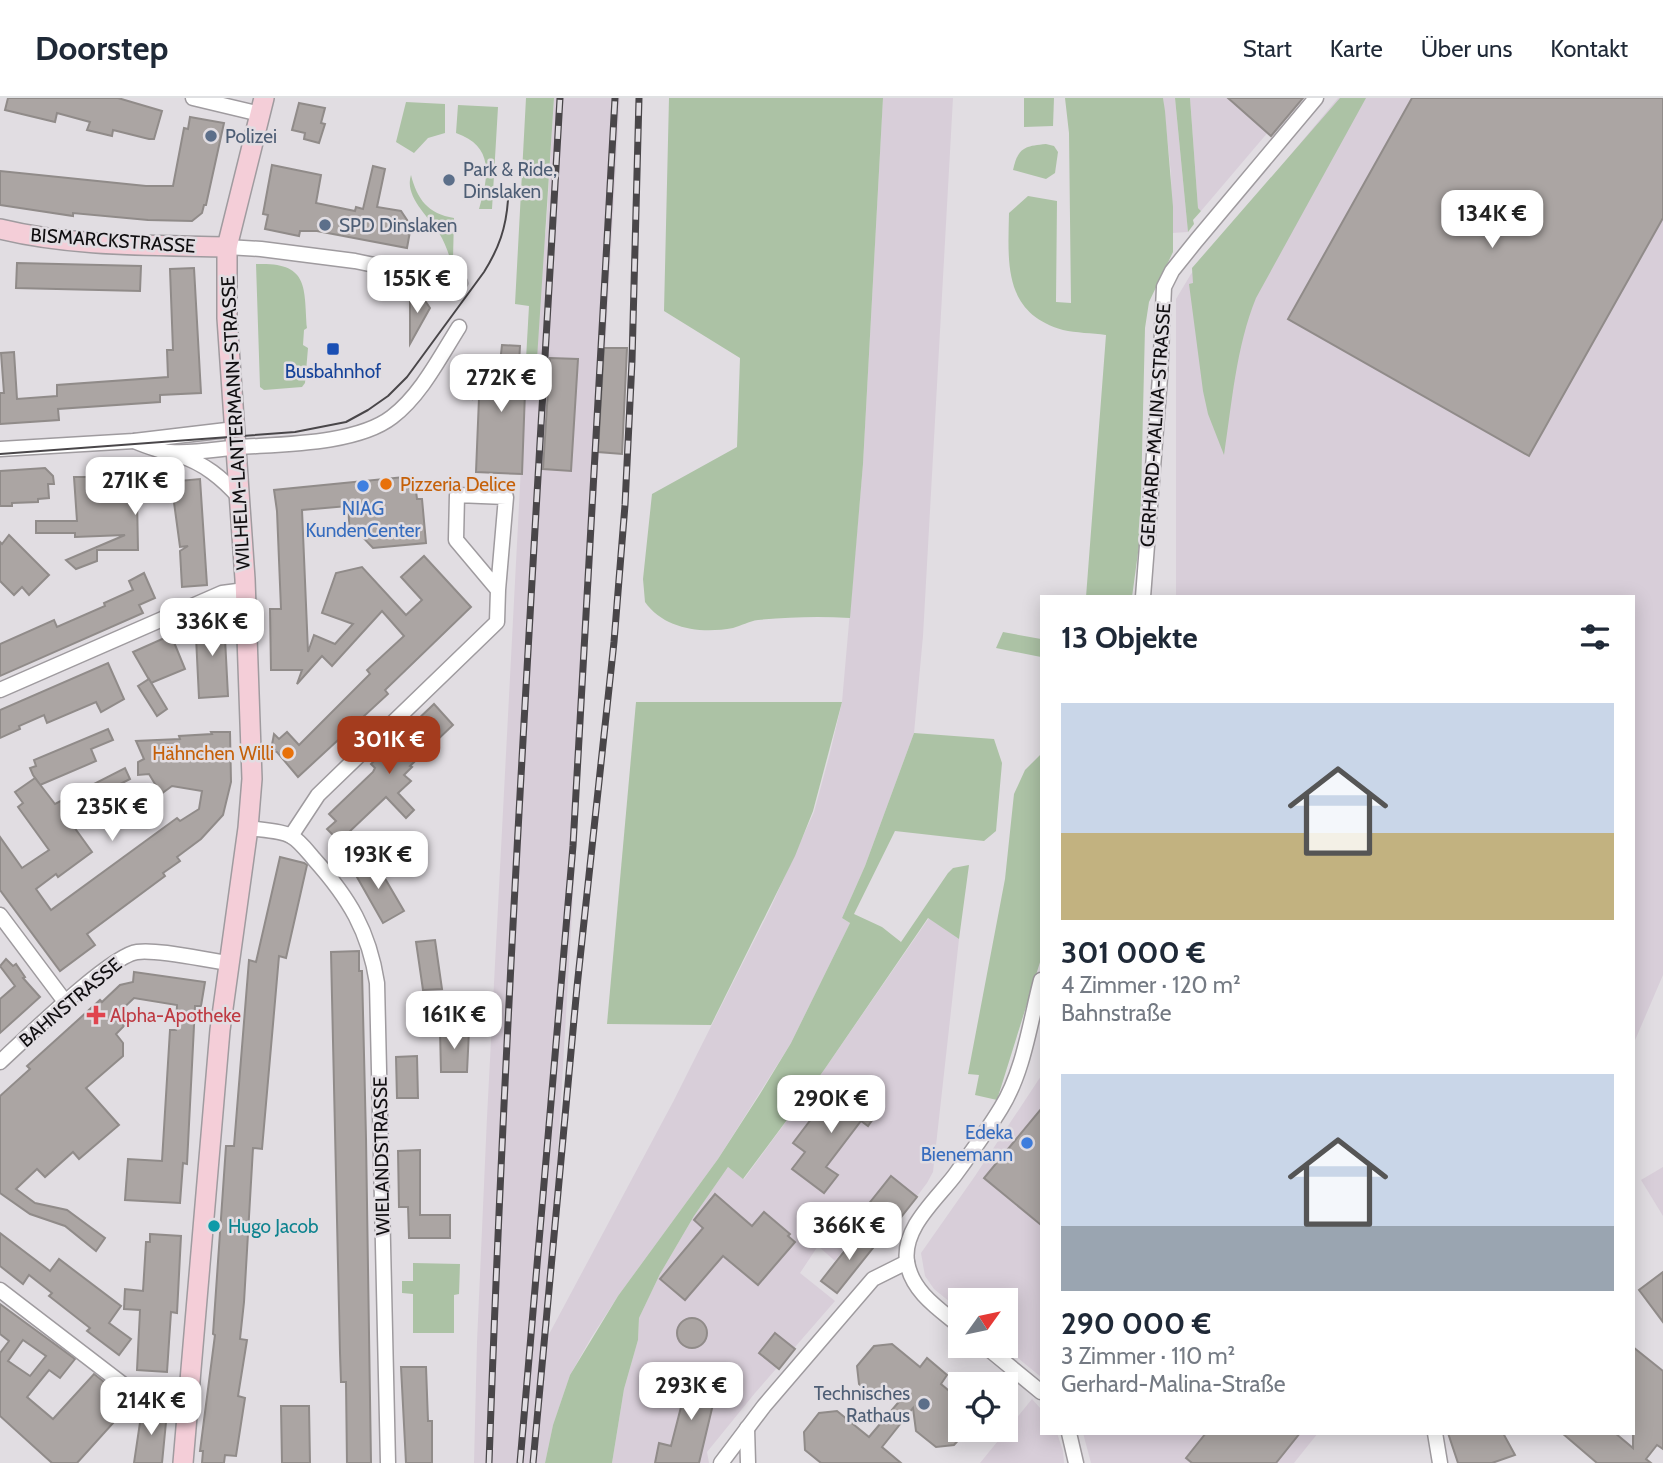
<!DOCTYPE html>
<html lang="de">
<head>
<meta charset="utf-8">
<style>
	body { margin:0; font-family:Cabin,sans-serif; background:#f6f6f7; color:#1f2937; height:100vh; display:flex; flex-direction:column; font-size:26px; white-space:nowrap }
	* { box-sizing:border-box; margin:0 }
	p { font-size:23px; color:#747a83 }
	.icon { flex:none; width:38px; height:38px; fill:none; stroke:currentColor; stroke-width:2; stroke-linecap:round; stroke-linejoin:round }
	.map { position:relative; flex:1; overflow:hidden }
	.panel { position:absolute; left:1040px; top:497px; width:595px; height:840px; display:flex; flex-direction:column; background:#fff; border-radius:0px; box-shadow:0 4px 18px #0003 }
	.panel>* { flex:none }
	.needle { width:46px; rotate:57deg }
	.buttons { position:absolute; left:948px; top:1190px; display:grid; gap:14px }
	.buttons a { display:grid; place-items:center; width:70px; height:70px; border-radius:0px; background:#fff; box-shadow:0 4px 18px #0003; font-size:35px }
	.price { position:absolute; translate:-50% -60px; padding:0 16px; border-radius:14px; background:#fff; color:#222; font-size:23px; line-height:46px; filter:drop-shadow(0 2px 4px #0008) }
	.price::after { content:''; position:absolute; left:50%; top:42px; width:21px; height:16px; margin-left:-10px; background:inherit; clip-path:polygon(0 0,100% 0,50% 100%) }
	.price.selected { background:#a43c1e; color:#fff }
	ul { padding:0; list-style:none }
	li { display:grid; align-content:center; gap:14px; height:371px; padding:0 21px }
	li span { display:grid; place-items:center; height:217px; border-radius:0px; color:#555 }
	li>.icon { margin-inline-start:auto }
	span .icon { width:126px; height:126px; fill:#fffc; stroke-width:1 }
	li b { font-size:30px }
	h2 { display:flex; justify-content:space-between; align-items:center; height:84px; padding:0 21px; font-size:30px }
	header { display:flex; align-items:center; gap:42px; box-sizing:border-box; height:98px; padding:0 35px; background:#fff; border-bottom:2px solid #e0e1e3 }
	header strong { font-size:33px }
	nav { display:flex; gap:38px; margin-inline-start:auto; font-size:24px }
	.map>svg:first-child { display:block }
</style>
</head>
<body>
<header>
<strong>Doorstep</strong>
<nav><a>Start</a><a>Karte</a><a>Über uns</a><a>Kontakt</a></nav>
</header>
<div class="map">
<svg width="1663" height="1365" viewBox="0 0 1663 1365">
	<rect width="100%" height="100%" fill="#e1dde2"/>
	<g fill="#d8ced9">
		<polygon points="554,0 620,0 547,1240 673,1004 771,809 814,714 830,655 842,604 863,366 883,0 953,0 923,538 914,635 865,768 842,820 850,825 791,945 718,1061 618,1198 591,1240 570,1277 553,1327 545,1365 474,1365 477,1244 487,1019 530,197 546,133"/>
		<polygon points="1163,0 1175,0 1188,134 1172,135 1171,76"/>
		<polygon points="1190,0 1297,0 1201,113 1198,110"/>
		<polygon points="1338,0 1663,0 1663,877 1633,947 1633,499 1176,499 1176,201 1191,176"/>
		<polygon points="929,820 959,841 933,1074 927,1085 881,1146 860,1129 835,1163 818,1148 800,1175 835,1203 755,1295 707,1354 709,1365 612,1365 624,1291 638,1242 639,1220 660,1176 694,1118 728,1069 744,1081 824,972"/>
		<polygon points="1041,978 1041,1279 1003,1248 1006,1248 1006,1202 961,1202 961,1213 934,1191 925,1178 921,1155 975,1078"/>
		<polygon points="1663,1069 1663,1118 1641,1082"/>
		<polygon points="1032,1301 1041,1311 1041,1335 1057,1335 1063,1353 1064,1365 980,1365"/>
		<polygon points="1083,1335 1318,1335 1294,1365 1091,1365"/>
	</g>
	<g fill="#acc2a5">
		<polygon points="526,0 554,0 537,261 526,261 529,208 515,206"/>
		<path d="M669 0H883L863 366 850 520C819 518 789 519 758 522 749 523 741 528 733 530 701 536 664 531 645 504L643 481 652 396 737 349 740 260 664 213Z"/>
		<polygon points="1024,0 1054,0 1053,28 1024,29"/>
		<path d="M1065 0H1163L1165 13 1173 109V154L1149 204 1145 230 1140 440 1132 499H1086L1106 237C1092 235 1076 235 1063 232 1003 215 1008 165 1009 115L1028 98 1057 103 1056 204 1071 205 1069 35Z"/>
		<polygon points="1175,0 1190,0 1198,110 1201,113 1193,122 1194,126 1188,134"/>
		<path d="M1340 0H1366L1256 200C1236 249 1232 305 1224 357L1208 316 1203 293 1189 186 1193 185 1192 170Z"/>
		<polygon points="406,4 445,6 445,35 428,40 414,55 396,44"/>
		<path d="M458 7 498 9 492 111H479C489 78 494 48 456 35Z"/>
		<path d="M1046 46 1054 48 1058 54 1055 75 1046 81 1013 72C1018 50 1024 48 1046 46Z"/>
		<path d="M411 77C417 101 428 116 454 120L453 161 450 160C447 151 444 143 439 135 428 118 404 98 411 77Z"/>
		<path d="M256 166C309 164 304 188 307 230L304 232 303 247 308 250 305 285 302 289 264 292 260 289Z"/>
		<polygon points="1003,534 1041,541 1041,559 996,550"/>
		<polygon points="636,604 842,604 813,713 795,758 711,927 607,926"/>
		<polygon points="914,635 994,641 1002,665 996,733 984,743 895,733 854,816 882,829 901,844 948,775 953,770 969,767 959,841 928,820 824,972 743,1081 728,1069 694,1118 660,1176 639,1220 638,1242 624,1291 612,1365 545,1365 553,1327 570,1277 618,1198 718,1061 760,996 791,945 850,825 842,820 865,768"/>
		<polygon points="1041,656 1041,861 997,1002 975,997 979,977 968,976 1005,781 1014,696 1025,672"/>
		<polygon points="413,1165 460,1166 459,1196 454,1197 454,1235 413,1235 413,1196 402,1195 402,1183 413,1183"/>
	</g>
	<g fill="#aba5a3" stroke="#908b89" stroke-width="2" fill-rule="evenodd">
		<polygon points="8,0 118,0 162,13 154,41 149,41 113,32 112,38 87,32 90,24 57,15 55,24 5,12"/>
		<polygon points="1228,0 1303,0 1271,38"/>
		<polygon points="1412,0 1663,0 1663,120 1529,358 1288,221"/>
		<polygon points="299,5 325,10 321,25 325,26 319,45 304,41 305,35 292,32"/>
		<polygon points="190,19 224,25 206,107 204,107 202,115 192,123 148,122 73,115 73,118 0,107 0,73 146,88 173,88 184,30 188,31"/>
		<polygon points="272,67 321,77 316,105 355,113 356,109 363,111 373,68 385,71 377,109 401,113 411,128 407,150 317,133 300,133 299,138 265,131 268,117 263,116"/>
		<polygon points="17,165 141,168 140,193 16,190"/>
		<polygon points="194,170 201,295 160,297 160,304 58,311 59,322 0,326 0,295 4,295 1,255 14,254 17,301 57,298 57,287 168,279 167,252 173,252 170,171"/>
		<polygon points="410,199 426,204 430,210 410,246"/>
		<polygon points="502,247 520,248 519,266 526,266 522,376 476,374 479,300 473,301 472,287 480,289 481,264 500,265"/>
		<polygon points="604,250 627,250 622,356 598,354"/>
		<polygon points="550,260 578,261 571,373 543,371"/>
		<polygon points="45,370 53,378 54,386 48,386 49,400 38,401 38,404 12,405 12,408 0,408 0,373"/>
		<polygon points="167,373 168,384 200,381 207,487 182,489 180,453 188,448 180,449 173,397 137,400 138,452 97,452 97,463 76,471 66,462 125,437 75,439 75,435 36,435 36,423 77,423 74,379 116,379 116,376"/>
		<polygon points="414,378 417,401 422,401 426,445 373,450 356,432 350,437 348,408 302,412 308,554 314,537 335,546 353,526 322,515 336,475 362,469 406,517 422,502 401,479 424,458 471,509 385,592 388,596 298,679 277,654 271,652 274,636 279,641 287,634 299,647 370,576 367,572 404,538 382,513 332,568 322,558 297,586 302,572 271,572 270,511 281,511 277,413 274,392"/>
		<polygon points="9,437 49,477 29,497 22,489 14,497 0,483 0,444 2,446"/>
		<polygon points="144,475 155,500 139,507 143,515 0,578 0,546 54,522 57,529 105,508 104,505 133,492 129,483"/>
		<polygon points="217,517 224,521 228,598 199,600 196,539 191,529"/>
		<polygon points="171,537 185,571 151,585 133,554"/>
		<polygon points="108,565 124,601 101,614 96,604 47,625 44,617 19,628 20,631 0,640 0,612"/>
		<polygon points="149,581 167,611 157,618 138,588"/>
		<polygon points="434,606 453,627 410,668 412,669 404,677 411,683 398,695 414,712 406,720 386,699 348,735 357,745 349,753 327,731 336,723 329,716 373,674 375,670 371,666"/>
		<polygon points="108,631 113,642 91,651 96,663 40,687 33,677 30,670 36,668 34,662"/>
		<polygon points="211,634 230,634 231,684 223,717 201,741 177,759 180,763 163,775 165,778 87,836 95,847 60,873 0,792 0,739 22,770 49,752 18,709 23,705 15,694 35,680 55,706 125,670 130,681 64,715 92,754 58,779 56,776 36,791 51,812 177,720 180,723 199,711 202,693 172,688 161,696 149,676 138,677 138,664 144,661 136,643 180,641 179,638 212,636"/>
		<polygon points="280,759 304,765 307,767 286,860 279,858 262,1051 253,1050 244,1204 240,1241 247,1242 238,1298 245,1300 236,1358 225,1357 224,1365 202,1365 203,1353 200,1353 215,1237 213,1236 226,1048 234,1048 249,862 256,864"/>
		<polygon points="373,760 404,813 383,825 353,772"/>
		<polygon points="435,842 442,891 423,892 416,844"/>
		<polygon points="359,853 359,873 362,873 366,1040 371,1365 347,1365 346,1284 341,1284 340,1255 331,854"/>
		<polygon points="6,861 13,868 16,866 25,879 23,880 40,899 0,935 0,901 15,888 0,868"/>
		<polygon points="134,874 205,884 201,908 195,908 187,1066 183,1065 180,1105 125,1102 128,1061 162,1063 170,932 176,932 177,907 134,900 115,918 124,928 116,936 123,945 123,958 86,990 119,1027 79,1061 73,1054 45,1079 37,1071 16,1091 35,1105 67,1112 105,1140 96,1153 65,1128 30,1116 0,1095 0,998 30,971 27,968 100,902 102,904 120,887 133,884"/>
		<polygon points="440,932 469,932 467,974 441,974"/>
		<polygon points="417,958 418,1000 397,1000 396,959"/>
		<polygon points="849,987 880,1011 868,1028 861,1023 826,1069 838,1077 824,1095 792,1071 805,1054 793,1045 828,999 835,1005"/>
		<polygon points="1041,1011 1041,1127 984,1080"/>
		<polygon points="420,1052 420,1117 450,1117 450,1140 409,1140 408,1109 399,1109 398,1053"/>
		<polygon points="891,1078 917,1099 894,1128 867,1108"/>
		<polygon points="715,1096 752,1128 764,1114 790,1136 788,1138 795,1144 758,1187 723,1158 685,1202 660,1181 703,1130 694,1122"/>
		<polygon points="861,1132 877,1145 837,1195 821,1183"/>
		<polygon points="0,1135 50,1173 59,1161 121,1208 109,1225 131,1241 119,1257 87,1233 90,1230 49,1198 52,1195 29,1177 23,1186 0,1168"/>
		<polygon points="150,1136 181,1138 177,1215 171,1214 167,1274 137,1272 140,1212 124,1211 125,1191 143,1193 146,1144 150,1144"/>
		<polygon points="1663,1174 1663,1224 1639,1192"/>
		<path d="M0 1206 75 1261 60 1280 49 1272 27 1299 53 1321 94 1276 123 1299 133 1303 77 1365H52L0 1318V1255L9 1243 0 1236ZM23 1242 46 1258 30 1278 8 1263Z"/>
		<circle cx="692" cy="1235" r="15"/>
		<polygon points="775,1235 795,1251 779,1271 759,1255"/>
		<polygon points="892,1246 920,1269 927,1260 947,1277 941,1286 961,1303 961,1339 954,1347 936,1349 916,1333 913,1310 882,1349 901,1365 821,1365 805,1352 804,1334 819,1315 837,1313 869,1339 903,1299 879,1302 859,1286 857,1268 874,1248"/>
		<polygon points="1633,1249 1663,1273 1663,1351 1657,1347 1646,1361 1651,1365 1597,1365 1562,1335 1615,1335 1633,1350"/>
		<polygon points="401,1269 426,1269 428,1323 432,1323 432,1365 406,1365"/>
		<polygon points="690,1274 719,1281 699,1365 655,1365 659,1345 671,1348"/>
		<polygon points="281,1308 309,1308 310,1365 282,1365"/>
		<polygon points="142,1311 167,1314 162,1365 134,1365"/>
		<polygon points="1206,1335 1300,1335 1276,1365 1192,1365 1186,1360"/>
		<polygon points="1448,1335 1503,1335 1515,1357 1492,1365 1458,1365"/>
	</g>
	<g fill="none" stroke-linecap="round" stroke-linejoin="round">
		<defs>
			<g id="street">
				<polyline points="193,0 260,16"/>
				<polyline points="227,149 261,151 355,163 460,185"/>
				<path d="M134 343C146 348 158 353 170 354 193 356 217 351 240 349 284 346 357 346 392 319 421 297 440 259 459 229"/>
				<polyline points="0,351 134,343 235,331"/>
				<path d="M178 357C204 365 222 380 240 400"/>
				<polyline points="1143,499 1160,279 1164,189 1172,173 1196,143 1316,0"/>
				<polyline points="0,592 222,495 245,492"/>
				<path d="M248 730C261 732 280 732 291 738 300 743 308 754 314 761 349 800 369 833 377 885L388 1365"/>
				<polyline points="291,738 318,697 497,524 498,492 456,442 457,397 506,399 498,492"/>
				<polyline points="0,817 66,905"/>
				<path d="M0 964C24 942 111 857 137 854 159 851 204 862 228 865"/>
				<polyline points="0,1192 129,1291 153,1300 189,1305"/>
				<path d="M961 1229C939 1211 912 1194 907 1164 902 1130 937 1101 955 1077 971 1055 987 1033 1001 1010 1024 973 1030 924 1041 882"/>
				<polyline points="985,1248 1041,1294"/>
				<polyline points="747,1330 748,1365"/>
				<polyline points="1069,1335 1076,1365"/>
				<polyline points="1435,1335 1440,1365"/>
				<polyline points="721,1365 764,1308 873,1181 907,1164"/>
			</g>
			<g id="secondary">
				<path d="M0 131C73 149 152 147 227 149"/>
				<polyline points="183,1365 220,932 248,730 252,681 245,481 227,220 227,149 264,0"/>
			</g>
		</defs>
		<use href="#street" stroke="#9f9b9f" stroke-width="17"/>
		<use href="#secondary" stroke="#9f9b9f" stroke-width="22"/>
		<use href="#street" stroke="#fff" stroke-width="14"/>
		<use href="#secondary" stroke="#f4ced8" stroke-width="19"/>
		<path stroke="#494649" stroke-width="2" d="M0 356 295 334 346 324 368 312 388 298 407 279 484 174C499 150 506 130 508 102"/>
		<defs>
			<g id="rail">
				<path d="M489 1365C505 910 534 455 560 0"/>
				<polyline points="520,1365 573,748 615,0"/>
				<polyline points="533,1365 577,889 614,544 625,407 632,263 639,0"/>
			</g>
		</defs>
		<use href="#rail" stroke="#494649" stroke-width="7"/>
		<use href="#rail" stroke="#e1dde2" stroke-width="4.5" stroke-dasharray="13" stroke-linecap="butt"/>
	</g>
	<g fill="#5c6f8a" stroke="#e1dde2" stroke-width="2.5">
		<circle cx="211" cy="38" r="7"/>
		<circle cx="449" cy="82" r="7"/>
		<circle cx="325" cy="127" r="7"/>
		<circle cx="924" cy="1306" r="7"/>
	</g>
	<rect fill="#1a4fb4" stroke="#e1dde2" stroke-width="2.5" x="326" y="244" width="14" height="14" rx="3.5"/>
	<g fill="#e8710a" stroke="#e1dde2" stroke-width="2.5">
		<circle cx="386" cy="386" r="7"/>
		<circle cx="288" cy="655" r="7"/>
	</g>
	<g fill="#3f7fe0" stroke="#e1dde2" stroke-width="2.5">
		<circle cx="363" cy="388" r="7"/>
		<circle cx="1027" cy="1045" r="7"/>
	</g>
	<path fill="#e0444e" stroke="#e1dde2" stroke-width="2.5" d="M92.5 906.5h7v7h7v7h-7v7h-7v-7h-7v-7h7z"/>
	<circle fill="#0f9aa8" stroke="#e1dde2" stroke-width="2.5" cx="214" cy="1128" r="7"/>
	<g text-anchor="middle" stroke-width="5" stroke-linejoin="round" paint-order="stroke">
		<g font-size="19" fill="#4e5e75" stroke="#e1dde2" text-anchor="start">
			<text x="225" y="45">Polizei</text>
			<text x="463" y="78">Park &amp; Ride,<tspan x="463" dy="22">Dinslaken</tspan></text>
			<text x="339" y="134">SPD Dinslaken</text>
			<text x="910" y="1302" text-anchor="end">Technisches<tspan x="910" dy="22">Rathaus</tspan></text>
		</g>
		<g font-size="19" fill="#100e10" stroke="#e1dde2">
			<text transform="translate(113 142) rotate(4)" y="7">BISMARCKSTRASSE</text>
			<text transform="translate(235 325) rotate(-93)" y="7">WILHELM-LANTERMANN-STRASSE</text>
			<text transform="translate(1155 327) rotate(-86)" y="7">GERHARD-MALINA-STRASSE</text>
			<text transform="translate(70 904) rotate(-40)" y="7">BAHNSTRASSE</text>
			<text transform="translate(381 1058) rotate(-91)" y="7">WIELANDSTRASSE</text>
		</g>
		<g font-size="19" fill="#164399" stroke="#e1dde2">
			<text x="333" y="280">Busbahnhof</text>
		</g>
		<g font-size="19" fill="#c56008" stroke="#e1dde2" text-anchor="start">
			<text x="400" y="393">Pizzeria Delice</text>
			<text x="274" y="662" text-anchor="end">Hähnchen Willi</text>
		</g>
		<g font-size="19" fill="#366cbe" stroke="#e1dde2">
			<text x="363" y="417">NIAG<tspan x="363" dy="22">KundenCenter</tspan></text>
			<text x="1013" y="1041" text-anchor="end">Edeka<tspan x="1013" dy="22">Bienemann</tspan></text>
		</g>
		<g font-size="19" fill="#be3a42" stroke="#e1dde2" text-anchor="start">
			<text x="110" y="924">Alpha-Apotheke</text>
		</g>
		<g font-size="19" fill="#0d838f" stroke="#e1dde2" text-anchor="start">
			<text x="228" y="1135">Hugo Jacob</text>
		</g>
	</g>
</svg>
<div class="buttons">
<a><svg class="needle" viewBox="-14 -14 28 28"><path d="M0-13l5 13h-10z" fill="#e53935"/><path d="M0 13l5-13h-10z" fill="#747a83"/></svg></a>
<a><svg class="icon" aria-label="locate" viewBox="0 0 24 24"><circle cx="12" cy="12" r="6"/><path d="M12 2v4M12 18v4M2 12h4M18 12h4"/></svg></a>
</div>
<b class="price" style="left:1492px;top:152px">134K €</b>
<b class="price" style="left:417px;top:217px">155K €</b>
<b class="price" style="left:501px;top:316px">272K €</b>
<b class="price" style="left:135px;top:419px">271K €</b>
<b class="price" style="left:212px;top:560px">336K €</b>
<b class="price selected" style="left:389px;top:678px">301K €</b>
<b class="price" style="left:112px;top:745px">235K €</b>
<b class="price" style="left:378px;top:793px">193K €</b>
<b class="price" style="left:454px;top:953px">161K €</b>
<b class="price" style="left:831px;top:1037px">290K €</b>
<b class="price" style="left:849px;top:1164px">366K €</b>
<b class="price" style="left:691px;top:1324px">293K €</b>
<b class="price" style="left:151px;top:1339px">214K €</b>
<section class="panel">
<h2>13 Objekte<svg class="icon" aria-label="filters" viewBox="0 0 24 24"><path d="M4 7h16M4 17h16"/><circle cx="9" cy="7" r="2"/><circle cx="15" cy="17" r="2"/></svg></h2>
<ul>
<li><span style="background:linear-gradient(#c9d6e8 60%,#c2b280 0)"><svg class="icon" aria-label="home" viewBox="0 0 24 24"><path d="M3 11l9-7 9 7M6 9v11h12V9"/></svg></span><div><b>301 000 €</b><p>4 Zimmer · 120 m²</p><p>Bahnstraße</p></div></li>
<li><span style="background:linear-gradient(#c9d6e8 70%,#9aa5b1 0)"><svg class="icon" aria-label="home" viewBox="0 0 24 24"><path d="M3 11l9-7 9 7M6 9v11h12V9"/></svg></span><div><b>290 000 €</b><p>3 Zimmer · 110 m²</p><p>Gerhard-Malina-Straße</p></div></li>
</ul>
</section>
</div>
</body>
</html>
